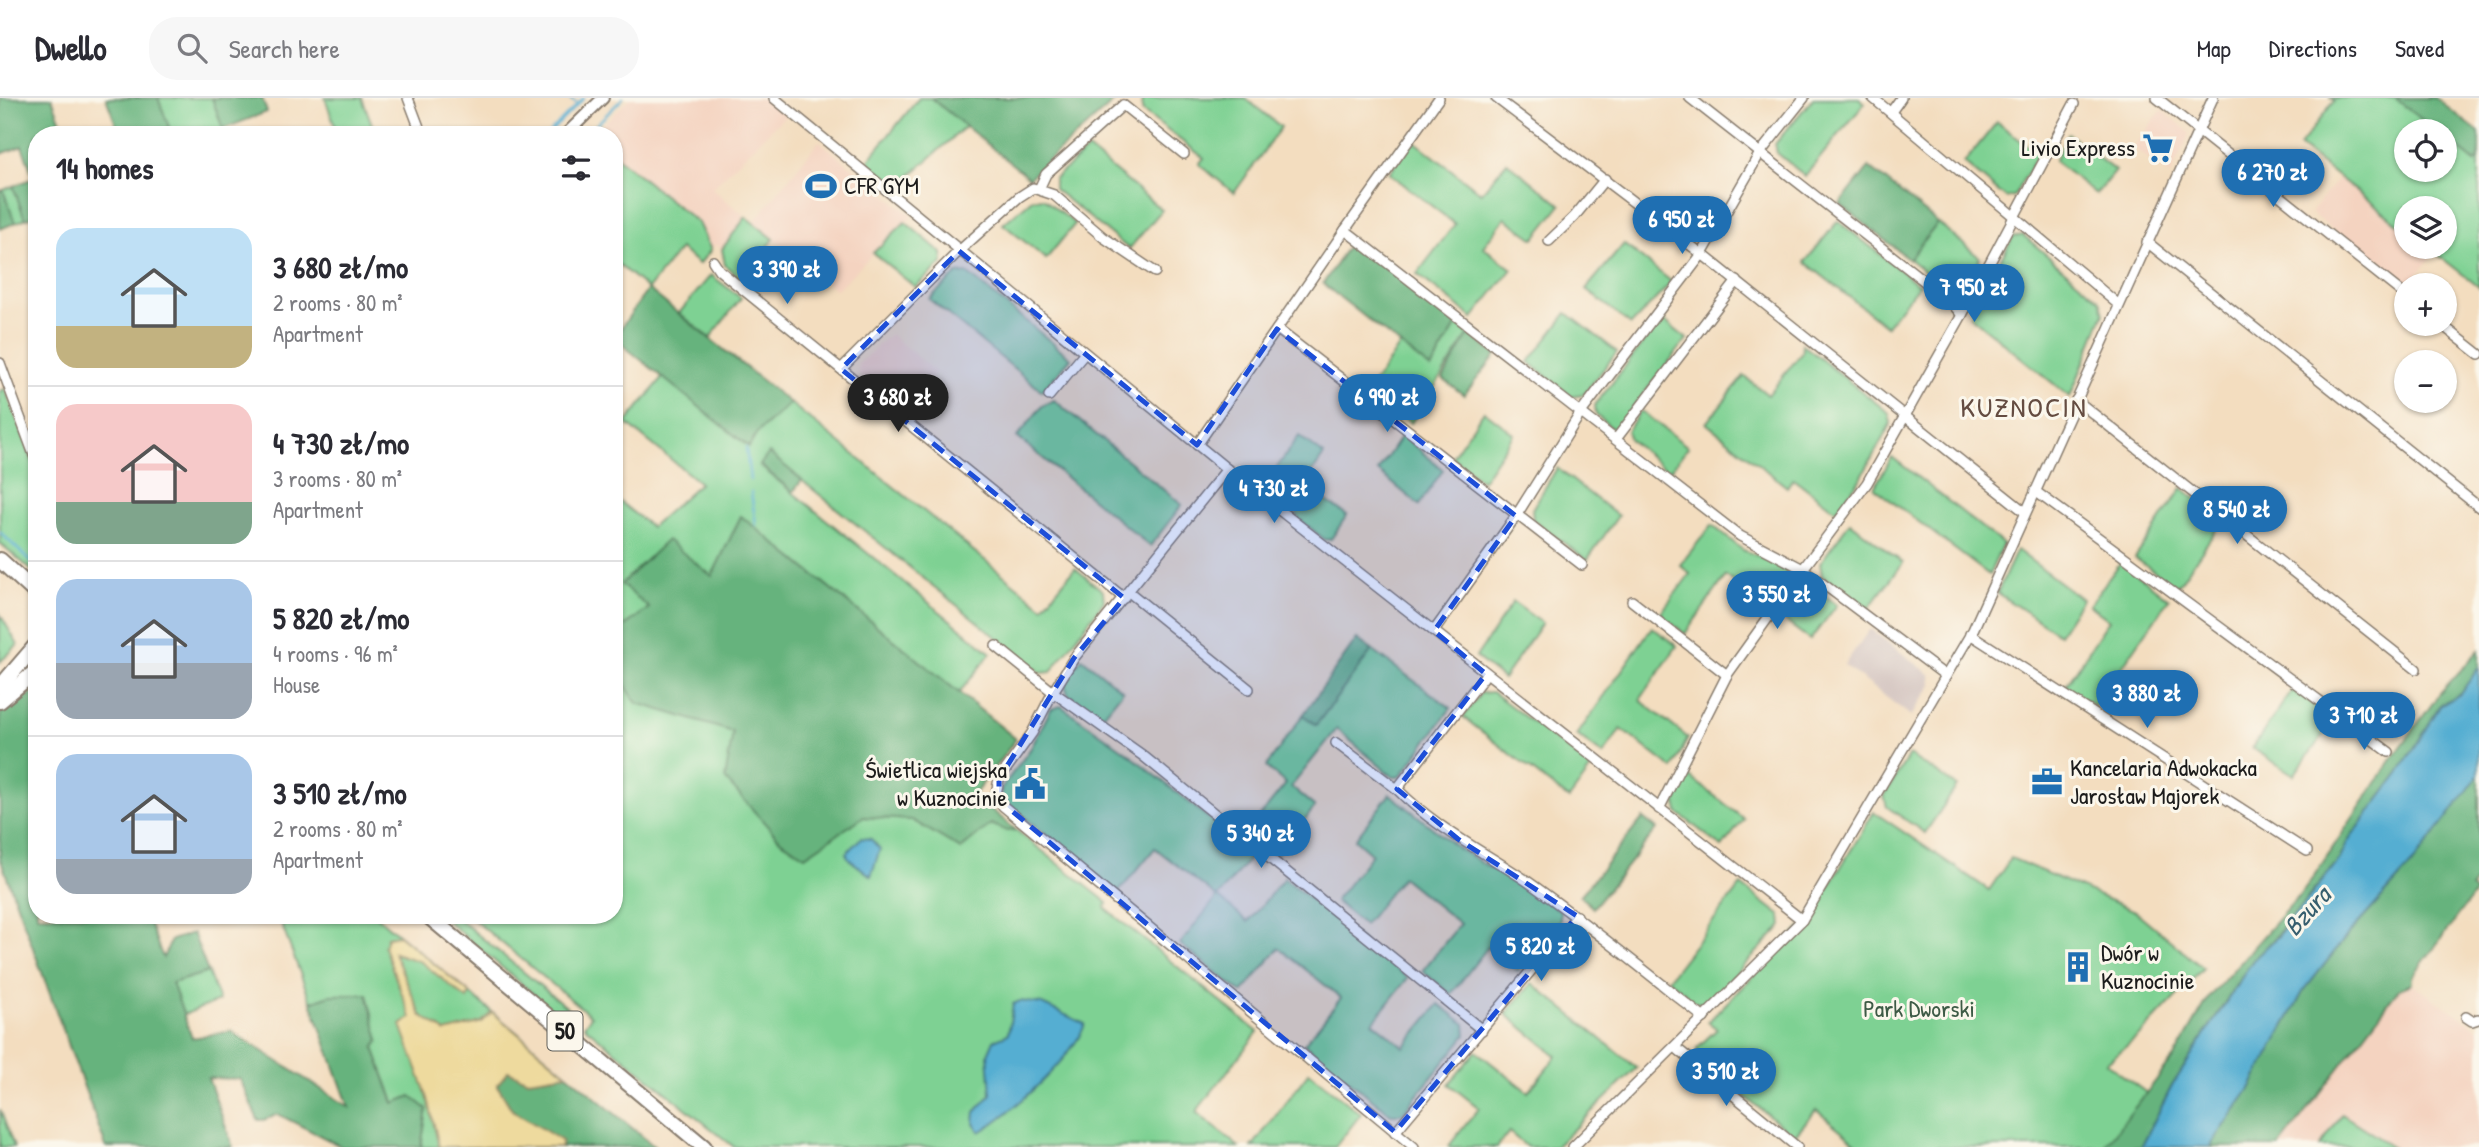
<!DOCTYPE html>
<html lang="en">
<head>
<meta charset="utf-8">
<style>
	body { margin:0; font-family:"Patrick Hand",sans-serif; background:#f7f7f7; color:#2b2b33; height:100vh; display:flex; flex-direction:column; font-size:26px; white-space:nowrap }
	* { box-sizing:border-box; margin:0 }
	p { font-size:23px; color:#7c7c81 }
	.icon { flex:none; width:38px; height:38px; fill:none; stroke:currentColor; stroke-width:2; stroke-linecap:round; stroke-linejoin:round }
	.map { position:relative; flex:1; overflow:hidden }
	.side { position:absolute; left:28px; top:28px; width:595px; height:798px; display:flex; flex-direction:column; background:#fff; border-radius:28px; box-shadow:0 2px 5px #0004 }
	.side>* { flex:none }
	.controls { position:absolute; left:2394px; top:21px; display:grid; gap:14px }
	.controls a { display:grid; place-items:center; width:63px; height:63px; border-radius:50%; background:#fff; box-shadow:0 2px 5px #0004; font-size:35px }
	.price { position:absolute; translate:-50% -60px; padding:0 16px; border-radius:24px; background:#1f6fb2; color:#fff; font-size:23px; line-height:46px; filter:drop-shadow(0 2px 4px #0008) }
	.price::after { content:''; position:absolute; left:50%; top:42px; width:21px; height:16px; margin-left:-10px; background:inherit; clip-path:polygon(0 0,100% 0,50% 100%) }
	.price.on { background:#222; color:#fff }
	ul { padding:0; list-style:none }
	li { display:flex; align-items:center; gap:21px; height:175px; padding:0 28px }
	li+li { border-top:2px solid #e1e1e2 }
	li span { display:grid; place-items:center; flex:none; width:196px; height:140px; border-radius:21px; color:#555 }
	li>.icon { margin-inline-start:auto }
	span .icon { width:84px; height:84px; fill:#fffc; stroke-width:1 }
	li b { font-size:30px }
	h2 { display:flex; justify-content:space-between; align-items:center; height:84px; padding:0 28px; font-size:30px }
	header { display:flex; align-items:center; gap:42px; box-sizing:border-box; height:98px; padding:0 35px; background:#fff; border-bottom:2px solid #e1e1e2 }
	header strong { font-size:33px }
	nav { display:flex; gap:38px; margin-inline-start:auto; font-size:24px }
	.search { width:490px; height:63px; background:#f7f7f7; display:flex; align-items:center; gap:18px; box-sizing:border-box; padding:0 24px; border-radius:28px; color:#7c7c81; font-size:26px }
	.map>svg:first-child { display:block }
</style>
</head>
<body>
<header>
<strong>Dwello</strong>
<div class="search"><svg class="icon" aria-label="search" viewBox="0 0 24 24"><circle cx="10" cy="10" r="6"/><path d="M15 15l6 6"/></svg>Search here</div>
<nav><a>Map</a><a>Directions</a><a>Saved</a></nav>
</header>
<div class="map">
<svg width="2479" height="1049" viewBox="0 0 2479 1049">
	<rect width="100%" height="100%" fill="#fbf7ec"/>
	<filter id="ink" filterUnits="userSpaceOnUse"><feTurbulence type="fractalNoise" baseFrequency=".0143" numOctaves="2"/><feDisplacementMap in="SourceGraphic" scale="14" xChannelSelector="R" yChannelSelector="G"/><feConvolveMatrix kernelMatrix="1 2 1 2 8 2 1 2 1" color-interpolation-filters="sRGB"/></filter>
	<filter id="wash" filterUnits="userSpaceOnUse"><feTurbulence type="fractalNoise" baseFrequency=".00686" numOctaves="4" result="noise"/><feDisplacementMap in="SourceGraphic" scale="28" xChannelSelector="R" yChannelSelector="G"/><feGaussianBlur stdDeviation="1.57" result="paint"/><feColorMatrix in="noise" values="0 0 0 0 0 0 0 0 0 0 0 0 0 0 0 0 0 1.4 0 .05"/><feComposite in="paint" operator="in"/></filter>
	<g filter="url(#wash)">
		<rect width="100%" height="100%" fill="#f3ddbf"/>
		<g fill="#f4d3c0">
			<polygon points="630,0 766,0 787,16 712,90 746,119 722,151 716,146 711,152 698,125 614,57 614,37 592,37"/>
			<polygon points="2162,12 2190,35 2170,78 2133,49"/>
			<polygon points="819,43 912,118 836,192 753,125"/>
			<polygon points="2339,79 2406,132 2406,149 2428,149 2435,155 2406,190 2311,115"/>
			<polygon points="890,236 936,274 904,313 858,276 858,266"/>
			<polygon points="2412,886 2479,931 2479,1049 2279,1049 2399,891"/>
		</g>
		<polygon fill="#d0c0bc" points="1870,531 1931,577 1932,587 1911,618 1844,567"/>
		<g fill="#7ed193" stroke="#4d7658" stroke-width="2">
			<polygon points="158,0 212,0 225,37 172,37"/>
			<polygon points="325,0 362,0 376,37 338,37"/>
			<polygon points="919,0 931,0 966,28 894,92 869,72 869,61"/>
			<polygon points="1143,0 1245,0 1281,29 1234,95 1199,66 1204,60 1142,13"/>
			<polygon points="1813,0 1859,0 1865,5 1805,78 1777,55 1775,46"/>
			<polygon points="2331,0 2395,0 2436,33 2406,33 2406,72 2445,72 2445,40 2475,64 2479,59 2479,189 2428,149 2445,149 2445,110 2406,110 2406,132 2299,48 2334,3"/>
			<polygon points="1997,24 2038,56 2014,98 2006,100 1964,65"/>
			<polygon points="2068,36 2115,73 2096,96 2054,63"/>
			<polygon points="1413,42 1481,95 1507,64 1561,107 1534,141 1505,120 1483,149 1512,171 1473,220 1417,176 1455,126 1389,75"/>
			<polygon points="1088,51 1162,112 1129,151 1054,91 1054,81"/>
			<polygon points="614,57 698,125 711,152 699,166 680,151 648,191 614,163"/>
			<polygon points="13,88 25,121 15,125 3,92"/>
			<polygon points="1043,100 1075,126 1046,161 1003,126 1032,101"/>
			<polygon points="746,119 774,141 742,182 725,167 722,151"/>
			<polygon points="1838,123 1919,187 1886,228 1805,164"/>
			<polygon points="905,124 942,155 943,165 915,189 873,155"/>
			<polygon points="1938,125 1980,160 1962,194 1954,196 1909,161"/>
			<polygon points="2023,137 2100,202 2104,215 2070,299 1970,218 2013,139"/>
			<polygon points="1624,146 1672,184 1631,227 1586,191"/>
			<polygon points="967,175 1071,260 1042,293 929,201 957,176"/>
			<polygon points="711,177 741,200 710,240 679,215"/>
			<polygon points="1567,215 1617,254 1583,297 1572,299 1529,264"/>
			<polygon points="1662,221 1687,241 1615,332 1596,317 1595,307"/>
			<polygon points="1457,226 1469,236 1411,325 1370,290 1400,247 1431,271"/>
			<polygon points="1802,246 1889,315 1891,325 1861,380 1836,413 1793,380 1787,389 1706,325 1744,278 1768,297 1803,253"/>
			<polygon points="663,279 749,349 757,335 790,305 1043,509 1075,470 1103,493 1104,503 1051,574 1041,575 769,356 760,368 991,555 959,595 741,418 712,478 649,510 621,531 614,526 614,399 651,429 700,385 626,325"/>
			<polygon points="5,291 37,374 37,477 0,445 0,293"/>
			<polygon points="1054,302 1182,407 1150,448 1017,339 1042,308"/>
			<polygon points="1484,313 1514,336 1482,383 1452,359"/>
			<polygon points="1641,313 1688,349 1669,374 1630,342 1627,333"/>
			<polygon points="1402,337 1443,372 1419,407 1378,373"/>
			<polygon points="1299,338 1324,357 1287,411 1262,391"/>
			<polygon points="1892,359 2003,446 1989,477 1874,390"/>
			<polygon points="1557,370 1618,418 1587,462 1533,422 1532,411"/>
			<polygon points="2182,390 2223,422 2177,489 2135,460"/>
			<polygon points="1310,392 1347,417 1331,441 1325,442 1298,420 1296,413"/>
			<polygon points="1850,424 1903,465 1868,511 1822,478 1820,465"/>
			<polygon points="1712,427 1743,452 1784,468 1787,478 1765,507 1726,478 1685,536 1660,516 1690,476 1680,467"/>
			<polygon points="2017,452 2082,501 2059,536 1997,495"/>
			<polygon points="2121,464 2169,501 2095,608 2065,589 2109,522 2089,507"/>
			<polygon points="1811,487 1837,507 1810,542 1779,518 1802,488"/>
			<polygon points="1513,504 1542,525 1503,581 1476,559"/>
			<polygon points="0,516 18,547 0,564"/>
			<polygon points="1652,529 1677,548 1640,602 1688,640 1673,671 1621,631 1603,657 1577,637"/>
			<polygon points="1372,552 1451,610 1400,679 1393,679 1337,631 1291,689 1315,709 1277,756 1248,733 1286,686 1266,669 1303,617 1317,626"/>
			<polygon points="1082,560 1123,593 1102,619 1068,596 1064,584"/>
			<polygon points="614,571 637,605 734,634 863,719 912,722 961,751 991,726 1007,733 1016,732 1108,805 1105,810 1258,934 1196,1014 1239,1049 734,1049 584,928 591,918 468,817 614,817"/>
			<polygon points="2293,591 2334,622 2294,677 2252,650"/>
			<polygon points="1492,594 1592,669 1569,701 1463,619 1481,595"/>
			<polygon points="1061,608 1124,652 1253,756 1218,799 1248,824 1284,780 1408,880 1373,924 1404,949 1439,906 1465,926 1466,937 1402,1016 1391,1016 1304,946 1341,900 1279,850 1242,895 1180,846 1217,799 1155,750 1118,795 1002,701 1001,691 1031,650 1051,611"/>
			<polygon points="1909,657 1957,688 1925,735 1887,709 1884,698"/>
			<polygon points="1689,678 1744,721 1722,749 1678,715 1676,704"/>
			<polygon points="1390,696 1459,751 1560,812 1560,822 1518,873 1488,849 1451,896 1422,873 1460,826 1402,779 1364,827 1335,803 1372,756 1355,741"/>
			<polygon points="1874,714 1989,792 2011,760 2135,813 2203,870 2141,936 2106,965 2148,996 2114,1049 1861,1049 1816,1012 1794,1038 1698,960 1697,950 1717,931 1708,924 1801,829 1804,830"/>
			<polygon points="1741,787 1781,818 1782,828 1708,905 1697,905 1668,881"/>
			<polygon points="278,817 375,817 567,976 528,982 560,1049 421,1049 427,1011 395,1006 374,950 330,897 311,904"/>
			<polygon points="440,817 454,817 576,917 576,932"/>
			<polygon points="208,874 219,903 183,917 172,885"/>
			<polygon points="1532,885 1637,970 1555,1049 1527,1049 1509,1034 1497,1049 1448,1049 1479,1010 1449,986 1476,953 1528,994 1557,958 1506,916"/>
			<polygon points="1309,974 1361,1016 1335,1049 1252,1049"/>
			<polygon points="0,1011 14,1049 0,1049"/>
			<polygon points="2342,1016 2393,1049 2320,1049"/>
		</g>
		<g fill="#66b37d" stroke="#41684c" stroke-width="2">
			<polygon points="0,0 52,0 66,37 37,37 37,117 25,121 13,88 34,80 22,48 1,56"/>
			<polygon points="106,0 158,0 172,37 120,37"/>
			<polygon points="212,0 262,0 267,14 223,31"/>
			<polygon points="931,0 1118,0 1029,80"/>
			<polygon points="2395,0 2435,0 2479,34 2479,59 2476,64 2445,40 2445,33 2436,33"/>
			<polygon points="1869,69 1938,125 1909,161 1840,106"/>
			<polygon points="3,92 15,125 0,131 0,93"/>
			<polygon points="1357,147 1457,226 1431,271 1323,186 1347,149"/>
			<polygon points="648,191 790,305 757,335 749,349 614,240"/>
			<polygon points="1469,236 1496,257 1464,297 1443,281"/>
			<polygon points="769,355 802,382 793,394 760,367"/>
			<polygon points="741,418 1016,641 974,697 1016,732 1007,733 991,726 961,751 912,722 863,719 805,758 780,742 725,681 733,634 637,605 614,571 614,526 621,531 649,510 621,486 667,442 712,478"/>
			<polygon points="1357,541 1372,552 1316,627 1303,617"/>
			<polygon points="2479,552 2479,569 2460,596 2440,608 2399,675 2347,745 2340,761 2238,884 2172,988 2141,1049 2104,1049 2175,958 2209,899 2305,791 2390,664 2440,595"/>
			<polygon points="37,592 37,817 146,817 163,860 171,842 193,835 208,874 172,885 192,940 231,933 349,1009 311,904 330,897 367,896 379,943 374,950 394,1005 411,998 427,1011 421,1049 342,1049 278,1016 264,1022 258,1022 240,981 208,980 233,1049 106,1049 0,760 0,616"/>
			<polygon points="2479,676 2479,779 2471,790 2476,794 2412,879 2412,886 2399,891 2279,1049 2210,1049 2251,989 2303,894 2346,839 2414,764"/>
			<polygon points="1643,720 1657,731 1593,810 1580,798"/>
			<polygon points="508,973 528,982 567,976 655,1049 560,1049 561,1043 512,1012 497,987"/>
		</g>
		<polygon fill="#eeda9e" stroke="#857b5d" stroke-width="2" points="399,837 470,895 467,901 421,864 394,855 421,917 446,934 482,924 492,914 567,976 528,982 508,973 497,987 512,1012 562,1043 560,1049 439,1049 428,1001 401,927 411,920 384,849 387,839"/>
		<g fill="#55aed2" stroke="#386577" stroke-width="2">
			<polygon points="2479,569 2479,676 2476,681 2414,764 2346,839 2303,894 2251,989 2210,1049 2141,1049 2172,988 2253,862 2278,838 2340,761 2347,745 2399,675 2440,608 2460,596"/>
			<polygon points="861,740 871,741 880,751 871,778 849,761 846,755"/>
			<path d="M1020 903 1042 906 1085 926C1074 959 1010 1016 980 1034L974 1025 975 1014 991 997 988 956 994 942 1008 936 1013 906Z"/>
		</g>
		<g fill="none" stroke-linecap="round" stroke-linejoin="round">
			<g stroke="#55aed2" stroke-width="2.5">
				<polyline points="568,0 577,6"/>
				<polyline points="547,37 584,0"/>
				<polyline points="586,37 623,0"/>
				<polyline points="746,350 750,382"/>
				<polyline points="751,394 756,427"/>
				<polyline points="0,434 37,470"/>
			</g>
		</g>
	</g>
	<g filter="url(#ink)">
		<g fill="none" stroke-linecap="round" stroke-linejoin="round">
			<defs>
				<g id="minor">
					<polyline points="408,0 422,37"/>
					<polyline points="774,0 1227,371 1802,822"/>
					<polyline points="1496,0 1702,156 1760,55 1804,0"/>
					<polyline points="1690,0 1951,204 1962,217"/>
					<polyline points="1873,0 2119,207"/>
					<polyline points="2157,0 2406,198"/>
					<polyline points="1891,14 1901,0"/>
					<polyline points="1039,91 1046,76 1123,7 1184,56"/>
					<polyline points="1345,132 1439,0"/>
					<polyline points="1549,143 1574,119 1605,81"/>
					<polyline points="2147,144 2479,409"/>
					<polyline points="713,163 719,172 841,271"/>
					<polyline points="2441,226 2479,256"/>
					<polyline points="1277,231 1582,467"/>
					<polyline points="0,265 37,365"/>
					<polyline points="1049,298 1085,255"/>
					<polyline points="2076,302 2416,571"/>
					<polyline points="1616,341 1737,183"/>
					<polyline points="1197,347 1345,132 1740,438 1803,471 1867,385 1962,217 2074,6"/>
					<polyline points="1227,371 1074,560 1053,594 1142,657 1482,932"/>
					<polyline points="2035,393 2389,654"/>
					<polyline points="1129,494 1249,591"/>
					<polyline points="1124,500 841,271 959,153 1019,99 1033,90 1054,97 1103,139 1155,174"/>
					<polyline points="1632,503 1727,577"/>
					<polyline points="1434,533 1516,418 1580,316 1702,156 2025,414"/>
					<polyline points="1970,536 2307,753"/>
					<polyline points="996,548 1053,594 1032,635 999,681 996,696 1003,708 1414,1049"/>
					<path d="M1486 576 1397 691C1435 730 1483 753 1527 783 1588 826 1645 873 1704 920"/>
					<polyline points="1336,645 1397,691"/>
					<polyline points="1659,711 1727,577 1803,471 1946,578"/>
					<polyline points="2466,919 2472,923 2478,921"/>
					<polyline points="1675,949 1797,1049"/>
					<polyline points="1395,1034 1577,818"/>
					<polyline points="1573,1049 1802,822 1973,532 2213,0"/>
				</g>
				<polyline id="tertiary" points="565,37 603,0"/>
				<g id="primary">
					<polyline points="0,462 37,496"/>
					<polyline points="0,589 37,546"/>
					<polyline points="0,603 37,572"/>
					<polyline points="427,817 704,1049"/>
				</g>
			</defs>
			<use href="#minor" stroke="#887c6e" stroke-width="12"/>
			<use href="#tertiary" stroke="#887c6e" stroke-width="14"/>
			<use href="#primary" stroke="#887c6e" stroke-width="18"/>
			<use href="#minor" stroke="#fff" stroke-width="9"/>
			<use href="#tertiary" stroke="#fff" stroke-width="10"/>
			<use href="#primary" stroke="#fff" stroke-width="14"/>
		</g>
	</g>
	<path fill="#1d4ed8" fill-opacity="0.2" stroke="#1d4ed8" stroke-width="5" stroke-dasharray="14 9" stroke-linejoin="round" d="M959 153 1197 347 1277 231 1516 418 1434 533 1486 576 1397 691 1458 741 1577 818 1395 1034 999 702V681L1074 560 1124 500 841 271Z"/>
	<defs>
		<symbol id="supermarket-bare" viewBox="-9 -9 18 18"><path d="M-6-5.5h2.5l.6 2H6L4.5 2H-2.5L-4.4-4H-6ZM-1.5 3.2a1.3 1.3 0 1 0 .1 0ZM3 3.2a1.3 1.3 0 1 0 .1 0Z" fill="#1f6fb2" stroke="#fbf7ec" stroke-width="2.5" paint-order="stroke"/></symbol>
		<symbol id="stadium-bare" viewBox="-9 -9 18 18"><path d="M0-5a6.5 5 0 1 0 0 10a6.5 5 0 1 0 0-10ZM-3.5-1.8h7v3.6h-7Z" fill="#1f6fb2" stroke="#fbf7ec" stroke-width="2.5" paint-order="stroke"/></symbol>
		<symbol id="office-bare" viewBox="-9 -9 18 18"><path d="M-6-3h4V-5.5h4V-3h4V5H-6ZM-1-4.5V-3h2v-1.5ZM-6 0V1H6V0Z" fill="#1f6fb2" stroke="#fbf7ec" stroke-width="2.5" paint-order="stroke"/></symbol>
		<symbol id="civic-bare" viewBox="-9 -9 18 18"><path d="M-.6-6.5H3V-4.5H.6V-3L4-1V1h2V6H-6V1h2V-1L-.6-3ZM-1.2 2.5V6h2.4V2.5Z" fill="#1f6fb2" stroke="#fbf7ec" stroke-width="2.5" paint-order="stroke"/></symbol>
		<symbol id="building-bare" viewBox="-9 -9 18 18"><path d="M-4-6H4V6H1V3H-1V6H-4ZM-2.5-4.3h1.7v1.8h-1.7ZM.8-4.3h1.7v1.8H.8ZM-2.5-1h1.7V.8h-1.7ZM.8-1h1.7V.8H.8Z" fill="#1f6fb2" stroke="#fbf7ec" stroke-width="2.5" paint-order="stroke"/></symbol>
	</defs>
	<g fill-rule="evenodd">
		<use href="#supermarket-bare" x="2136" y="28" width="44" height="44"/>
		<use href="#stadium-bare" x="799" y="66" width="44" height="44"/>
		<use href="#office-bare" x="2025" y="662" width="44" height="44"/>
		<use href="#civic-bare" x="1008" y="664" width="44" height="44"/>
		<use href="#building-bare" x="2056" y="847" width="44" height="44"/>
	</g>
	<g text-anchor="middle" stroke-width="6" stroke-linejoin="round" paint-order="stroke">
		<rect fill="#fbf7ec" stroke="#5f5e5a" stroke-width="2" x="547.5" y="913.5" width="35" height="39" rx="5"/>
		<g font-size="23" font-weight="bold" fill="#1c1c1c">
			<text x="565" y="941">50</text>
		</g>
		<g font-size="24" fill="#1c1c1c" stroke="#fbf7ec" text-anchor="start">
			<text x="2135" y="58" text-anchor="end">Livio Express</text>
			<text x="844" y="96">CFR GYM</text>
			<text x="2070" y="678">Kancelaria Adwokacka<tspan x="2070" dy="28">Jarosław Majorek</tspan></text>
			<text x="1007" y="680" text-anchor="end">Świetlica wiejska<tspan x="1007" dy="28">w Kuznocinie</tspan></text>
			<text x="2101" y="863">Dwór w<tspan x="2101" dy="28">Kuznocinie</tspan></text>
		</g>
		<g font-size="24" fill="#3e5b46" stroke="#fbf7ec">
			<text x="1919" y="919">Park Dworski</text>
		</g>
		<g font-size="26" font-style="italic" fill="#365e6e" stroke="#fbf7ec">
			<text transform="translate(2307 813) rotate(-48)" y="9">Bzura</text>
		</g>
		<g font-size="28" letter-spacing="2" fill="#644c41" stroke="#fbf7ec">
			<text x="2024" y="319">KUZNOCIN</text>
		</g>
	</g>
</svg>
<div class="controls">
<a><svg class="icon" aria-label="locate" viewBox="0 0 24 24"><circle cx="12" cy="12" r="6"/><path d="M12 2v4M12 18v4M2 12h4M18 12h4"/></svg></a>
<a><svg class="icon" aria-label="layers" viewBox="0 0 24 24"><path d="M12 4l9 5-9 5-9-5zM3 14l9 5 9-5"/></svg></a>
<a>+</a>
<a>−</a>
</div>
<b class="price" style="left:2273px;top:111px">6 270 zł</b>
<b class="price" style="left:1682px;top:158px">6 950 zł</b>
<b class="price" style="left:787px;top:208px">3 390 zł</b>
<b class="price" style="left:1974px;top:226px">7 950 zł</b>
<b class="price on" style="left:898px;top:336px">3 680 zł</b>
<b class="price" style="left:1387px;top:336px">6 990 zł</b>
<b class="price" style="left:1274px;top:427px">4 730 zł</b>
<b class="price" style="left:2237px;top:448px">8 540 zł</b>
<b class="price" style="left:1777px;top:533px">3 550 zł</b>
<b class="price" style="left:2147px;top:632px">3 880 zł</b>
<b class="price" style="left:2364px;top:654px">3 710 zł</b>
<b class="price" style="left:1261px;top:772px">5 340 zł</b>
<b class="price" style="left:1541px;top:885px">5 820 zł</b>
<b class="price" style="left:1726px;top:1010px">3 510 zł</b>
<section class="side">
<h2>14 homes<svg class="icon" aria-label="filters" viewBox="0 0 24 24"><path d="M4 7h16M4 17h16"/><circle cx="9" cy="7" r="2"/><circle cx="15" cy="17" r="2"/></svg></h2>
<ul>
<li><span style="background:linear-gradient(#bfe0f5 70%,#c2b280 0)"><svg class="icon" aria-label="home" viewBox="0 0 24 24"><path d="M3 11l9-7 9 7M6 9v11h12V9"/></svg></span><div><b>3 680 zł/mo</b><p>2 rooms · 80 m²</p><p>Apartment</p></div></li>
<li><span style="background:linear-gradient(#f6c9c9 70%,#7fa58c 0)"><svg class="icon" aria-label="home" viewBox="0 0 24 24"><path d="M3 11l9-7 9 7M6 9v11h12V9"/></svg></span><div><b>4 730 zł/mo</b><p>3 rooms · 80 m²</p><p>Apartment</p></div></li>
<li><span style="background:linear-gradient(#a9c7e8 60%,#9aa5b1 0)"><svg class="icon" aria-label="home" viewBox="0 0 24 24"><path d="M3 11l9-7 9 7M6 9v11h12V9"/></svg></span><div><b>5 820 zł/mo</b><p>4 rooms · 96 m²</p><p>House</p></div></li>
<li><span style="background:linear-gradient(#a9c7e8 75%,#9aa5b1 0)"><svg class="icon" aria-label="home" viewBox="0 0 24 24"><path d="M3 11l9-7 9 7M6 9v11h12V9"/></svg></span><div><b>3 510 zł/mo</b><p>2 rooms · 80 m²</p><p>Apartment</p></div></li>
</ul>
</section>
</div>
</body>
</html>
